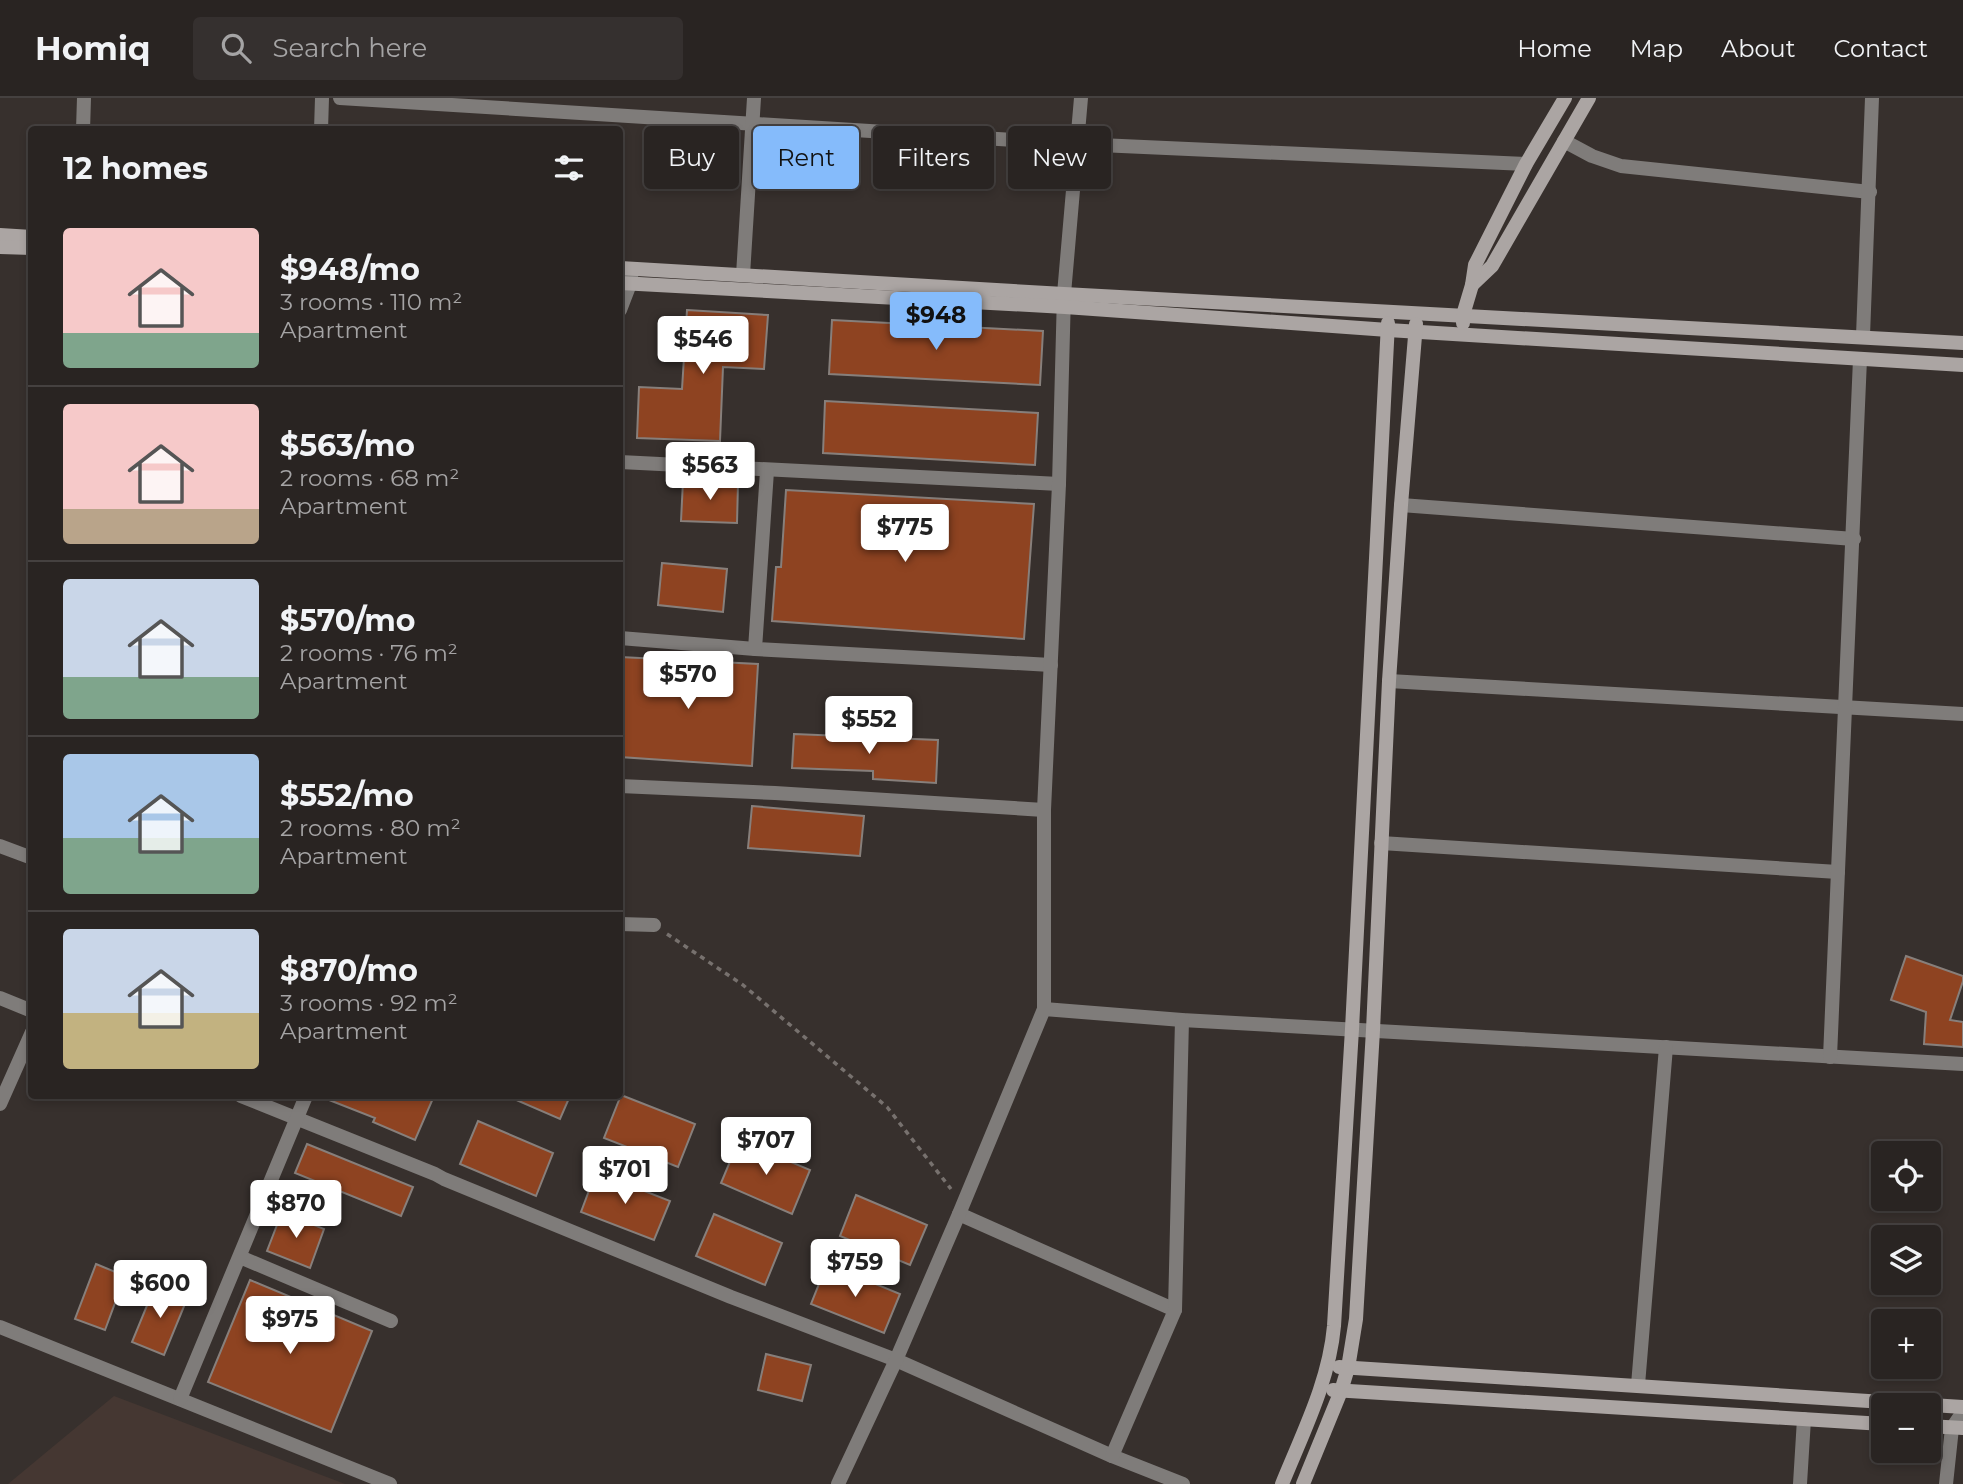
<!DOCTYPE html>
<html lang="en">
<head>
<meta charset="utf-8">
<style>
	body { margin:0; font-family:Montserrat,sans-serif; background:#35302f; color:#f1f3f6; height:100vh; display:flex; flex-direction:column; font-size:26px; white-space:nowrap }
	* { box-sizing:border-box; margin:0 }
	p { font-size:23px; color:#a5a4a5 }
	.icon { flex:none; width:38px; height:38px; fill:none; stroke:currentColor; stroke-width:2; stroke-linecap:round; stroke-linejoin:round }
	.map { position:relative; flex:1; overflow:hidden }
	.panel { position:absolute; left:28px; top:28px; width:595px; height:973px; display:flex; flex-direction:column; background:#292422; border-radius:7px; box-shadow:0 4px 10px #0003,0 0 0 2px #454140 }
	.panel>* { flex:none }
	.guide { position:absolute; left:644px; top:28px; width:665px; height:63px; display:flex; gap:14px }
	.tools { position:absolute; left:1871px; top:1043px; display:grid; gap:14px }
	.tools a { display:grid; place-items:center; width:70px; height:70px; border-radius:7px; background:#292422; box-shadow:0 4px 10px #0003,0 0 0 2px #454140; font-size:35px }
	.price { position:absolute; translate:-50% -60px; padding:0 16px; border-radius:7px; background:#fff; color:#222; font-size:23px; line-height:46px; filter:drop-shadow(0 2px 4px #0008) }
	.price::after { content:''; position:absolute; left:50%; top:42px; width:21px; height:16px; margin-left:-10px; background:inherit; clip-path:polygon(0 0,100% 0,50% 100%) }
	.price.active { background:#85bbfb; color:#111 }
	ul { padding:0; list-style:none }
	li { display:flex; align-items:center; gap:21px; height:175px; padding:0 35px }
	li+li { border-top:2px solid #454140 }
	li span { display:grid; place-items:center; flex:none; width:196px; height:140px; border-radius:7px; color:#555 }
	li>.icon { margin-inline-start:auto }
	span .icon { width:84px; height:84px; fill:#fffc; stroke-width:1 }
	li b { font-size:30px }
	h2 { display:flex; justify-content:space-between; align-items:center; height:84px; padding:0 35px; font-size:30px }
	.chip { padding:0 24px; border-radius:7px; background:#292422; box-shadow:0 4px 10px #0003,0 0 0 2px #454140; font-size:24px; line-height:63px }
	.chip.active { background:#85bbfb; color:#111 }
	header { display:flex; align-items:center; gap:42px; box-sizing:border-box; height:98px; padding:0 35px; background:#292422; border-bottom:2px solid #454140 }
	header strong { font-size:33px }
	nav { display:flex; gap:38px; margin-inline-start:auto; font-size:24px }
	.search { width:490px; height:63px; background:#35302f; display:flex; align-items:center; gap:18px; box-sizing:border-box; padding:0 24px; border-radius:7px; color:#a5a4a5; font-size:26px }
	.map>svg:first-child { display:block }
</style>
</head>
<body>
<header>
<strong>Homiq</strong>
<div class="search"><svg class="icon" aria-label="search" viewBox="0 0 24 24"><circle cx="10" cy="10" r="6"/><path d="M15 15l6 6"/></svg>Search here</div>
<nav><a>Home</a><a>Map</a><a>About</a><a>Contact</a></nav>
</header>
<div class="map">
<svg width="1963" height="1386" viewBox="0 0 1963 1386">
	<rect width="100%" height="100%" fill="#37302d"/>
	<polygon fill="#453732" points="114,1298 345,1386 8,1386"/>
	<g fill="#8e4321" stroke="#877f7b" stroke-width="2">
		<polygon points="687,212 768,217 764,271 723,269 720,343 637,340 639,289 682,291"/>
		<polygon points="832,222 1043,233 1040,287 829,276"/>
		<polygon points="825,303 1038,315 1035,367 823,355"/>
		<polygon points="683,383 738,385 737,425 681,423"/>
		<polygon points="786,392 1034,406 1024,541 772,523 776,469 781,469"/>
		<polygon points="662,465 727,471 723,514 658,507"/>
		<polygon points="620,559 758,566 752,668 620,659"/>
		<polygon points="794,636 938,642 936,685 873,681 873,673 792,670"/>
		<polygon points="752,708 864,718 860,758 748,750"/>
		<polygon points="1906,858 1963,878 1963,883 1950,922 1963,924 1963,949 1924,946 1926,914 1891,902"/>
		<polygon points="621,997 695,1026 678,1069 604,1040"/>
		<polygon points="319,998 434,998 415,1042 373,1024 375,1020"/>
		<polygon points="507,998 570,998 560,1021"/>
		<polygon points="478,1023 553,1055 536,1098 460,1066"/>
		<polygon points="739,1042 810,1072 792,1116 721,1085"/>
		<polygon points="307,1046 413,1089 401,1118 295,1075"/>
		<polygon points="596,1074 670,1103 654,1142 581,1114"/>
		<polygon points="856,1097 927,1127 910,1167 840,1138"/>
		<polygon points="282,1114 324,1131 310,1170 267,1153"/>
		<polygon points="714,1116 782,1145 765,1187 696,1158"/>
		<polygon points="96,1166 125,1178 105,1232 75,1221"/>
		<polygon points="827,1166 900,1196 884,1235 811,1206"/>
		<polygon points="250,1182 372,1233 331,1334 208,1284"/>
		<polygon points="155,1188 187,1201 164,1257 132,1244"/>
		<polygon points="766,1256 811,1267 802,1303 758,1292"/>
	</g>
	<g fill="none" stroke-linecap="round" stroke-linejoin="round">
		<polyline stroke="#77716e" stroke-width="3.5" stroke-dasharray="5 5" stroke-linecap="butt" points="667,836 743,887 887,1009 951,1091"/>
		<g stroke="#7f7c7a" stroke-width="14">
			<polyline points="340,0 1077,46 1526,66"/>
			<polyline points="83,32 84,0"/>
			<polyline points="321,32 322,0"/>
			<polyline points="1564,43 1592,58 1621,68 1870,94"/>
			<polyline points="743,177 754,0"/>
			<polyline points="620,212 630,186 632,173"/>
			<polyline points="1863,238 1872,0"/>
			<polyline points="620,364 1059,386"/>
			<polyline points="1401,407 1854,441"/>
			<polyline points="620,540 755,551 1051,567"/>
			<polyline points="755,551 767,373"/>
			<polyline points="1389,583 1963,616"/>
			<polyline points="620,688 775,695 1044,712"/>
			<polyline points="1381,745 1838,774"/>
			<polyline points="0,748 32,760"/>
			<polyline points="620,826 654,827"/>
			<polyline points="0,900 32,913"/>
			<polyline points="1044,911 1182,922 1963,966"/>
			<polyline points="1830,959 1860,261"/>
			<polyline points="241,998 435,1076 444,1081 731,1199 896,1262 1112,1358 1183,1386"/>
			<polyline points="0,1006 32,934"/>
			<polyline points="959,1116 1175,1212"/>
			<polyline points="240,1159 391,1223"/>
			<polyline points="0,1229 390,1386"/>
			<polyline points="1638,1287 1666,949"/>
			<polyline points="180,1301 306,998"/>
			<polyline points="1112,1358 1175,1212 1182,922"/>
			<polyline points="838,1386 896,1262 959,1116 1044,911 1044,712 1059,386 1064,196 1081,0"/>
			<polyline points="1800,1386 1804,1321"/>
			<polyline points="1946,1386 1952,1330 1963,1314"/>
		</g>
		<g stroke="#aba5a3" stroke-width="14">
			<polyline points="0,137 32,139"/>
			<polyline points="0,149 32,150"/>
			<polyline points="620,170 1064,196 1963,245"/>
			<polyline points="620,185 1065,209 1388,232 1963,267"/>
			<polyline points="1472,187 1492,168 1589,0"/>
			<polyline points="1463,225 1463,217 1472,187 1475,167 1526,66 1565,0"/>
			<polyline points="1339,1269 1963,1309"/>
			<polyline points="1333,1292 1883,1326"/>
			<polyline points="1928,1328 1963,1330"/>
			<path d="M1282 1386C1303 1334 1329 1284 1334 1228L1352 931 1388 225"/>
			<polyline points="1303,1386 1341,1293 1348,1270 1356,1221 1373,932 1389,583 1401,407 1416,226"/>
		</g>
	</g>
</svg>
<div class="tools">
<a><svg class="icon" aria-label="locate" viewBox="0 0 24 24"><circle cx="12" cy="12" r="6"/><path d="M12 2v4M12 18v4M2 12h4M18 12h4"/></svg></a>
<a><svg class="icon" aria-label="layers" viewBox="0 0 24 24"><path d="M12 4l9 5-9 5-9-5zM3 14l9 5 9-5"/></svg></a>
<a>+</a>
<a>−</a>
</div>
<b class="price active" style="left:936px;top:254px">$948</b>
<b class="price" style="left:703px;top:278px">$546</b>
<b class="price" style="left:710px;top:404px">$563</b>
<b class="price" style="left:905px;top:466px">$775</b>
<b class="price" style="left:688px;top:613px">$570</b>
<b class="price" style="left:869px;top:658px">$552</b>
<b class="price" style="left:766px;top:1079px">$707</b>
<b class="price" style="left:625px;top:1108px">$701</b>
<b class="price" style="left:296px;top:1142px">$870</b>
<b class="price" style="left:855px;top:1201px">$759</b>
<b class="price" style="left:160px;top:1222px">$600</b>
<b class="price" style="left:290px;top:1258px">$975</b>
<div class="guide">
<a class="chip">Buy</a>
<a class="chip active">Rent</a>
<a class="chip">Filters</a>
<a class="chip">New</a>
</div>
<section class="panel">
<h2>12 homes<svg class="icon" aria-label="filters" viewBox="0 0 24 24"><path d="M4 7h16M4 17h16"/><circle cx="9" cy="7" r="2"/><circle cx="15" cy="17" r="2"/></svg></h2>
<ul>
<li><span style="background:linear-gradient(#f6c9c9 75%,#7fa58c 0)"><svg class="icon" aria-label="home" viewBox="0 0 24 24"><path d="M3 11l9-7 9 7M6 9v11h12V9"/></svg></span><div><b>$948/mo</b><p>3 rooms · 110 m²</p><p>Apartment</p></div></li>
<li><span style="background:linear-gradient(#f6c9c9 75%,#b9a48a 0)"><svg class="icon" aria-label="home" viewBox="0 0 24 24"><path d="M3 11l9-7 9 7M6 9v11h12V9"/></svg></span><div><b>$563/mo</b><p>2 rooms · 68 m²</p><p>Apartment</p></div></li>
<li><span style="background:linear-gradient(#c9d6e8 70%,#7fa58c 0)"><svg class="icon" aria-label="home" viewBox="0 0 24 24"><path d="M3 11l9-7 9 7M6 9v11h12V9"/></svg></span><div><b>$570/mo</b><p>2 rooms · 76 m²</p><p>Apartment</p></div></li>
<li><span style="background:linear-gradient(#a9c7e8 60%,#7fa58c 0)"><svg class="icon" aria-label="home" viewBox="0 0 24 24"><path d="M3 11l9-7 9 7M6 9v11h12V9"/></svg></span><div><b>$552/mo</b><p>2 rooms · 80 m²</p><p>Apartment</p></div></li>
<li><span style="background:linear-gradient(#c9d6e8 60%,#c2b280 0)"><svg class="icon" aria-label="home" viewBox="0 0 24 24"><path d="M3 11l9-7 9 7M6 9v11h12V9"/></svg></span><div><b>$870/mo</b><p>3 rooms · 92 m²</p><p>Apartment</p></div></li>
</ul>
</section>
</div>
</body>
</html>
